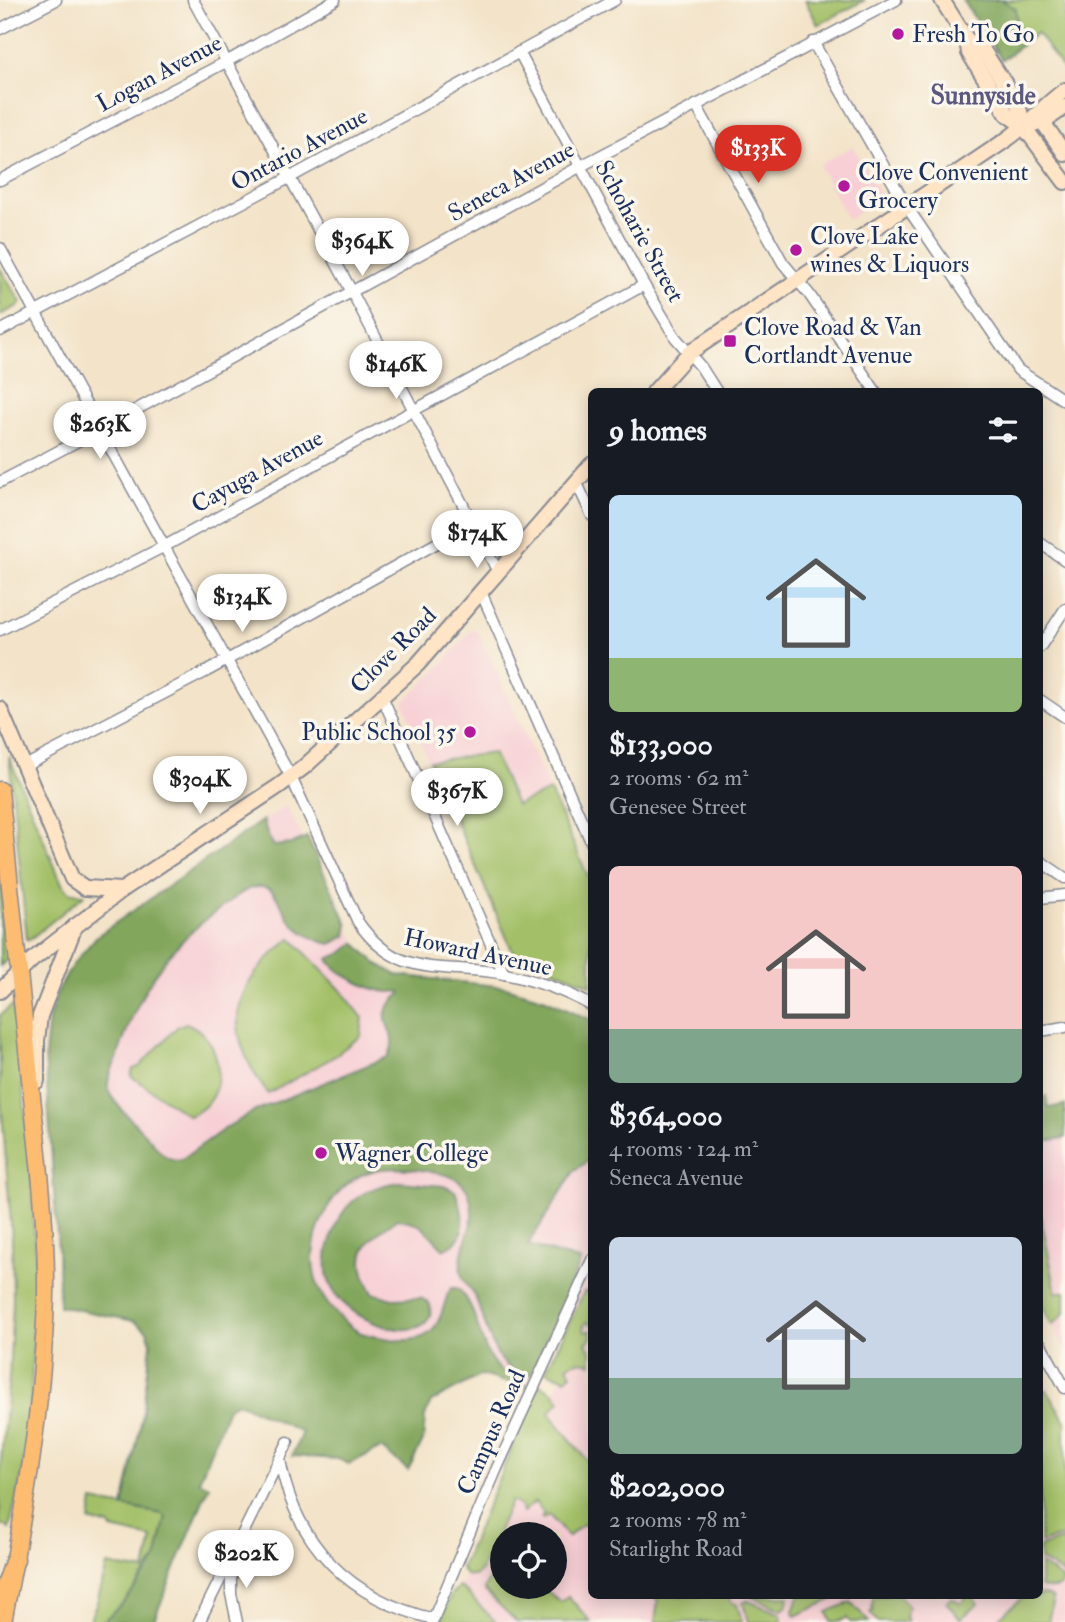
<!DOCTYPE html>
<html lang="en">
<head>
<meta charset="utf-8">
<style>
	body { margin:0; font-family:"IM FELL Double Pica",serif; background:#20242c; color:#f1f3f6; height:100vh; display:flex; flex-direction:column; font-size:26px; white-space:nowrap }
	* { box-sizing:border-box; margin:0 }
	p { font-size:23px; color:#9ea1a6 }
	.icon { flex:none; width:38px; height:38px; fill:none; stroke:currentColor; stroke-width:2; stroke-linecap:round; stroke-linejoin:round }
	.map { position:relative; flex:1; overflow:hidden }
	.panel { position:absolute; left:588px; top:388px; width:455px; height:1211px; display:flex; flex-direction:column; background:#171b24; border-radius:10px; box-shadow:0 4px 18px #0003 }
	.panel>* { flex:none }
	.fabs { position:absolute; left:490px; top:1522px; display:grid; gap:14px }
	.fabs a { display:grid; place-items:center; width:77px; height:77px; border-radius:50%; background:#171b24; box-shadow:0 4px 18px #0003; font-size:35px }
	.price { position:absolute; translate:-50% -60px; padding:0 16px; border-radius:24px; background:#fff; color:#222; font-size:23px; line-height:46px; filter:drop-shadow(0 2px 4px #0008) }
	.price::after { content:''; position:absolute; left:50%; top:42px; width:21px; height:16px; margin-left:-10px; background:inherit; clip-path:polygon(0 0,100% 0,50% 100%) }
	.price.current { background:#d93025; color:#fff }
	ul { padding:0; list-style:none }
	li { display:grid; align-content:center; gap:14px; height:371px; padding:0 21px }
	li span { display:grid; place-items:center; height:217px; border-radius:10px; color:#555 }
	li>.icon { margin-inline-start:auto }
	span .icon { width:126px; height:126px; fill:#fffc; stroke-width:1 }
	li b { font-size:30px }
	h2 { display:flex; justify-content:space-between; align-items:center; height:84px; padding:0 21px; font-size:30px }
	.map>svg:first-child { display:block }
</style>
</head>
<body>
<div class="map">
<svg width="1065" height="1622" viewBox="0 0 1065 1622">
	<rect width="100%" height="100%" fill="#fbf7ec"/>
	<filter id="ink" filterUnits="userSpaceOnUse"><feTurbulence type="fractalNoise" baseFrequency=".0143" numOctaves="2"/><feDisplacementMap in="SourceGraphic" scale="14" xChannelSelector="R" yChannelSelector="G"/><feConvolveMatrix kernelMatrix="1 2 1 2 8 2 1 2 1" color-interpolation-filters="sRGB"/></filter>
	<filter id="wash" filterUnits="userSpaceOnUse"><feTurbulence type="fractalNoise" baseFrequency=".00686" numOctaves="4" result="noise"/><feDisplacementMap in="SourceGraphic" scale="28" xChannelSelector="R" yChannelSelector="G"/><feGaussianBlur stdDeviation="1.57" result="paint"/><feColorMatrix in="noise" values="0 0 0 0 0 0 0 0 0 0 0 0 0 0 0 0 0 1.4 0 .05"/><feComposite in="paint" operator="in"/></filter>
	<g filter="url(#wash)">
		<rect width="100%" height="100%" fill="#f3e3c8"/>
		<g fill="#f7cfd4" fill-rule="evenodd">
			<polygon points="853,146 881,197 848,220 819,165"/>
			<polygon points="473,629 479,633 550,791 460,830 403,703 437,670"/>
			<path d="M286 806 303 839 307 837 354 939 366 955 376 963 397 975 407 977 488 985 524 992 591 1020 592 1596H1040V1377L1065 1421V1622H443L558 1384 561 1378 546 1371 574 1322 557 1315 526 1388 470 1372 59 1306 58 1251 45 1055 49 1018 57 992 73 964 97 936ZM502 1535H555V1587H502Z"/>
			<polygon points="1065,1105 1065,1349 1040,1302 1040,1110"/>
		</g>
		<g fill="#a3c067" stroke="#5f7862" stroke-width="2">
			<polygon points="805,0 865,0 818,25"/>
			<polygon points="963,0 1065,0 1065,71 1037,33 1002,60"/>
			<polygon points="0,268 21,302 18,306 0,315"/>
			<polygon points="493,753 516,805 550,791 591,883 591,985 543,965 515,957 430,761"/>
			<polygon points="9,757 62,884 69,892 84,895 29,940 27,939"/>
			<polygon points="0,858 10,957 0,966"/>
			<path d="M291 938 340 989 363 1018 361 1036 330 1059 268 1094C220 1028 230 988 291 938Z"/>
			<polygon points="13,1005 30,1155 36,1268 31,1396 22,1475 9,1529 6,1526 0,1526 0,1469 9,1378 13,1300 12,1237 0,1088 0,1015"/>
			<path d="M186 1023C225 1037 231 1101 189 1116L131 1076 133 1069 139 1067 178 1026Z"/>
			<polygon points="1040,1212 1056,1292 1065,1292 1065,1313 1052,1325 1040,1302"/>
			<path d="M591 1290V1325L586 1322 583 1329 585 1332 591 1330V1338L586 1343 591 1351V1364C583 1360 574 1361 567 1366L572 1374 565 1379 546 1371 584 1292Z"/>
			<polygon points="539,1384 554,1393 560,1401 549,1413 591,1465 591,1522 585,1525 583,1524 568,1537 549,1515 543,1519 541,1517 544,1514 535,1502 523,1512 520,1506 511,1501 481,1571 474,1576 466,1575 461,1568"/>
			<polygon points="1040,1390 1047,1390 1065,1421 1065,1536 1040,1543"/>
			<polygon points="93,1501 163,1514 166,1516 156,1560 125,1601 103,1622 89,1622 98,1599 107,1565 145,1571 152,1538 112,1529 110,1526 90,1521"/>
			<polygon points="1065,1539 1065,1575 1040,1560 1040,1547"/>
			<polygon points="502,1548 502,1587 542,1587 561,1602 568,1596 591,1622 517,1622 484,1590"/>
			<path d="M1040 1564 1061 1578 1064 1581C1058 1590 1050 1589 1040 1587Z"/>
			<polygon points="459,1587 464,1590 496,1622 440,1622 452,1593"/>
			<polygon points="1040,1594 1049,1596 1053,1599 1048,1622 994,1622 1025,1596 1040,1596"/>
			<polygon points="654,1596 727,1596 732,1603 737,1604 742,1622 655,1622 658,1601"/>
			<polygon points="750,1596 789,1596 786,1607 782,1610"/>
			<polygon points="799,1596 840,1596 795,1616 793,1611"/>
			<polygon points="875,1596 900,1596 909,1607 907,1609 906,1617 908,1620 906,1622 878,1622 870,1612 874,1610 871,1605 874,1602 872,1599"/>
			<polygon points="967,1596 972,1596 978,1604 960,1619 946,1602 952,1598 961,1603"/>
			<polygon points="746,1600 781,1614 782,1622 748,1622 743,1602"/>
			<polygon points="851,1602 869,1622 850,1622 847,1618 838,1622 831,1621 827,1612"/>
		</g>
		<g fill="#82a65c" stroke="#4e6a5d" stroke-width="2">
			<path d="M963 0H1002L1016 9C1016 25 1018 29 1030 38L1002 60Z"/>
			<path d="M263 820 268 836 274 846 291 844 307 837 348 925 346 936 331 944C316 942 300 932 290 920 281 909 277 886 259 887 245 887 233 900 222 907 164 949 139 990 117 1058 114 1066 106 1079 108 1088 111 1102 138 1126 149 1138 158 1149 166 1163 182 1159L227 1127 257 1110 388 1057C404 1028 366 1020 401 994V992C397 991 393 992 389 992 372 991 336 974 328 959L342 953 355 943 376 963 397 975 506 987 546 999 591 1020V1159L575 1170 528 1245 581 1261 531 1375C493 1375 488 1326 476 1299 472 1289 462 1282 461 1272 458 1252 471 1234 472 1215 472 1203 469 1188 459 1181 444 1170 394 1166 376 1170 354 1175 337 1190 327 1209 306 1247 307 1289 342 1319 347 1323 353 1329 359 1332 368 1336 380 1337 390 1339 403 1341 420 1341 431 1332 440 1323 444 1305 448 1293L452 1288H457C479 1305 477 1347 498 1368 506 1375 517 1379 527 1384L526 1388 481 1375 431 1402 425 1416 423 1441 408 1470 381 1448 349 1464 338 1459 292 1456 302 1432 243 1405 235 1403 228 1408 199 1481 209 1486 153 1622H102L125 1601 156 1560 166 1517 162 1514 123 1506 142 1418 151 1343 147 1331 134 1321 59 1306 58 1251 45 1055 49 1018 57 993 73 964 97 936Z"/>
			<polygon points="1046,1096 1048,1108 1065,1105 1065,1138 1040,1142 1040,1098"/>
			<path d="M400 1182 444 1186 455 1191C464 1211 470 1240 444 1249 425 1232 426 1222 397 1219 365 1241 350 1255 373 1293L392 1299 421 1298 430 1304C439 1352 334 1326 327 1272 325 1256 330 1239 336 1225 347 1198 373 1185 400 1182Z"/>
		</g>
	</g>
	<g filter="url(#ink)">
		<g fill="none" stroke-linecap="round" stroke-linejoin="round">
			<defs>
				<g id="minor">
					<polyline points="193,0 352,292 498,572"/>
					<polyline points="0,29 56,0"/>
					<polyline points="813,42 907,207 1018,370 1065,401"/>
					<polyline points="519,52 644,285 675,337 701,367 717,392"/>
					<polyline points="696,105 783,263 809,294 876,392"/>
					<polyline points="0,180 226,62 335,0"/>
					<path d="M0 248 291 777 358 922C400 982 444 962 505 974 534 980 566 991 592 1006"/>
					<polyline points="0,331 289,178 615,0"/>
					<polyline points="576,481 592,516"/>
					<polyline points="0,482 110,424 581,166 896,0"/>
					<polyline points="1040,543 1065,560"/>
					<polyline points="481,592 592,844"/>
					<polyline points="0,630 165,546 644,285"/>
					<polyline points="1040,647 1065,609"/>
					<polyline points="381,694 504,974"/>
					<polyline points="1040,700 1065,717"/>
					<polyline points="23,767 209,670 473,523"/>
					<polyline points="1040,861 1065,878"/>
					<polyline points="1040,898 1065,895"/>
					<polyline points="1040,1031 1065,1027"/>
					<polyline points="1040,1343 1065,1388"/>
					<path d="M280 1460C296 1546 350 1599 434 1619"/>
					<polyline points="231,1567 231,1594 237,1622"/>
					<polyline points="199,1622 288,1442"/>
					<polyline points="432,1622 497,1468 592,1260"/>
				</g>
				<g id="secondary">
					<polyline points="942,0 967,40 969,53 1007,114 1024,127 1065,182"/>
					<polyline points="967,40 981,47 1018,104 1024,127"/>
					<polyline points="1042,121 1065,154"/>
					<polyline points="1026,127 1049,118 1065,107"/>
					<path d="M654 392 689 353 1006 140C1028 125 1044 105 1065 90"/>
					<polyline points="0,709 72,879 85,888 122,890"/>
					<polyline points="0,991 32,960 122,890 279,786 304,767 418,664 592,464"/>
					<polyline points="37,1081 37,1041 40,1016 75,926"/>
				</g>
				<path id="primary" d="M0 790C9 879 18 969 28 1059 36 1139 47 1215 46 1296 43 1407 24 1514 3 1622"/>
				<polyline id="motorway" points="0,1604 15,1559"/>
			</defs>
			<use href="#minor" stroke="#878993" stroke-width="13"/>
			<use href="#secondary" stroke="#878993" stroke-width="18"/>
			<use href="#primary" stroke="#878993" stroke-width="19"/>
			<use href="#motorway" stroke="#878993" stroke-width="21"/>
			<use href="#minor" stroke="#fff" stroke-width="10"/>
			<use href="#secondary" stroke="#ffe4c6" stroke-width="14"/>
			<use href="#primary" stroke="#febc70" stroke-width="16"/>
			<use href="#motorway" stroke="#febc70" stroke-width="18"/>
		</g>
	</g>
	<g fill="#b5179e" stroke="#fbf7ec" stroke-width="2.5">
		<circle cx="898" cy="34" r="7"/>
		<circle cx="844" cy="186" r="7"/>
		<circle cx="796" cy="250" r="7"/>
		<rect x="723" y="334" width="14" height="14" rx="3.5"/>
		<circle cx="470" cy="732" r="7"/>
		<circle cx="321" cy="1153" r="7"/>
	</g>
	<g text-anchor="middle" stroke-width="7" stroke-linejoin="round" paint-order="stroke">
		<g font-size="24" fill="#1b2f5e" stroke="#fbf7ec" text-anchor="start">
			<text x="912" y="42">Fresh To Go</text>
			<text x="858" y="180">Clove Convenient<tspan x="858" dy="28">Grocery</tspan></text>
			<text x="810" y="244">Clove Lake<tspan x="810" dy="28">wines &amp; Liquors</tspan></text>
			<text x="744" y="335">Clove Road &amp; Van<tspan x="744" dy="28">Cortlandt Avenue</tspan></text>
			<text x="456" y="740" text-anchor="end">Public School 35</text>
			<text x="335" y="1161">Wagner College</text>
		</g>
		<g font-size="24" fill="#1b2f5e" stroke="#fbf7ec">
			<text transform="translate(159 73) rotate(-28)" y="8">Logan Avenue</text>
			<text transform="translate(299 149) rotate(-28)" y="8">Ontario Avenue</text>
			<text transform="translate(511 181) rotate(-29)" y="8">Seneca Avenue</text>
			<text transform="translate(640 231) rotate(61)" y="8">Schoharie Street</text>
			<text transform="translate(257 471) rotate(-29)" y="8">Cayuga Avenue</text>
			<text transform="translate(393 650) rotate(-45)" y="8">Clove Road</text>
			<text transform="translate(478 952) rotate(12)" y="8">Howard Avenue</text>
			<text transform="translate(491 1432) rotate(-66)" y="8">Campus Road</text>
		</g>
		<g font-size="26" font-weight="bold" fill="#5b5981" stroke="#fbf7ec">
			<text x="983" y="104">Sunnyside</text>
		</g>
	</g>
</svg>
<div class="fabs">
<a><svg class="icon" aria-label="locate" viewBox="0 0 24 24"><circle cx="12" cy="12" r="6"/><path d="M12 2v4M12 18v4M2 12h4M18 12h4"/></svg></a>
</div>
<b class="price current" style="left:758px;top:185px">$133K</b>
<b class="price" style="left:362px;top:278px">$364K</b>
<b class="price" style="left:396px;top:401px">$146K</b>
<b class="price" style="left:100px;top:461px">$263K</b>
<b class="price" style="left:477px;top:570px">$174K</b>
<b class="price" style="left:242px;top:634px">$134K</b>
<b class="price" style="left:200px;top:816px">$304K</b>
<b class="price" style="left:457px;top:828px">$367K</b>
<b class="price" style="left:246px;top:1590px">$202K</b>
<section class="panel">
<h2>9 homes<svg class="icon" aria-label="filters" viewBox="0 0 24 24"><path d="M4 7h16M4 17h16"/><circle cx="9" cy="7" r="2"/><circle cx="15" cy="17" r="2"/></svg></h2>
<ul>
<li><span style="background:linear-gradient(#bfe0f5 75%,#8fb573 0)"><svg class="icon" aria-label="home" viewBox="0 0 24 24"><path d="M3 11l9-7 9 7M6 9v11h12V9"/></svg></span><div><b>$133,000</b><p>2 rooms · 62 m²</p><p>Genesee Street</p></div></li>
<li><span style="background:linear-gradient(#f6c9c9 75%,#7fa58c 0)"><svg class="icon" aria-label="home" viewBox="0 0 24 24"><path d="M3 11l9-7 9 7M6 9v11h12V9"/></svg></span><div><b>$364,000</b><p>4 rooms · 124 m²</p><p>Seneca Avenue</p></div></li>
<li><span style="background:linear-gradient(#c9d6e8 65%,#7fa58c 0)"><svg class="icon" aria-label="home" viewBox="0 0 24 24"><path d="M3 11l9-7 9 7M6 9v11h12V9"/></svg></span><div><b>$202,000</b><p>2 rooms · 78 m²</p><p>Starlight Road</p></div></li>
</ul>
</section>
</div>
</body>
</html>
